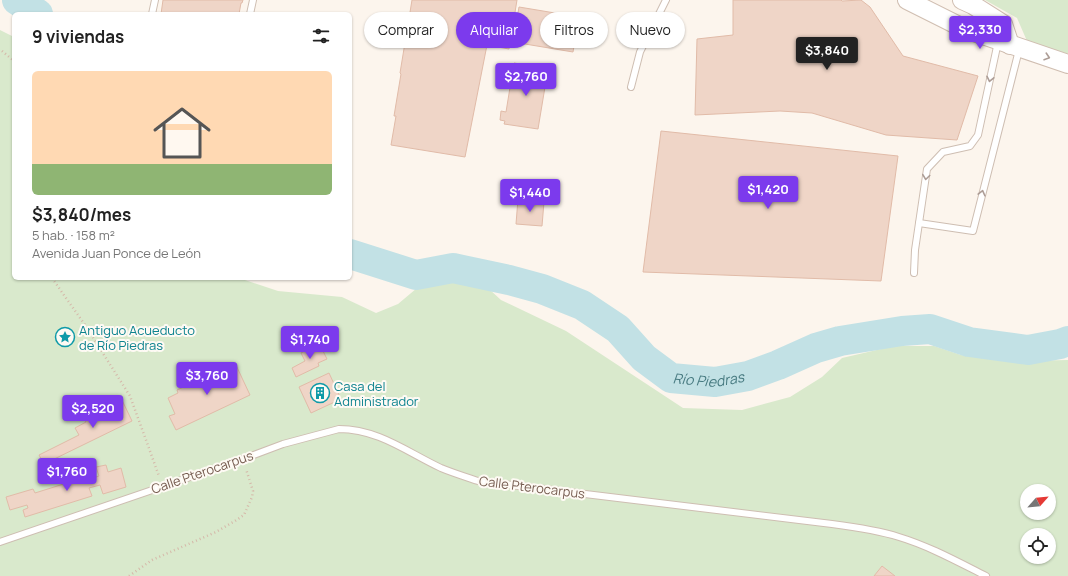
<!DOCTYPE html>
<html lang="es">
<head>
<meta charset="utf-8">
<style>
	body { margin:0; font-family:Manrope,sans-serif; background:#f2f2f2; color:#222; height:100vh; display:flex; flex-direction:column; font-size:15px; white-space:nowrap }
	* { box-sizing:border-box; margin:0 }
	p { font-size:13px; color:#767676 }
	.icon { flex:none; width:22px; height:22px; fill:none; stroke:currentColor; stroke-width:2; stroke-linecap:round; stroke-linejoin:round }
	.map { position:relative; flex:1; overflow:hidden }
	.details { position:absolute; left:12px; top:12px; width:340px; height:268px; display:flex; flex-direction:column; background:#fff; border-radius:6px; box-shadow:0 1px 3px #0004 }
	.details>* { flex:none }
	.hud { position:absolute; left:364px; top:12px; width:380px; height:36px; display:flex; gap:8px }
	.needle { width:26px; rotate:63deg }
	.controls { position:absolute; left:1020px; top:484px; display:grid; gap:8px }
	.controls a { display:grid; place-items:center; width:36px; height:36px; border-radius:50%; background:#fff; box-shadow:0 1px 3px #0004; font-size:20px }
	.price { position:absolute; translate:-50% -34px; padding:0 9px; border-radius:4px; background:#7c3aed; color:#fff; font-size:13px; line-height:26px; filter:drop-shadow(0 1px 2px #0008) }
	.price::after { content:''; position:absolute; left:50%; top:24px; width:12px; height:9px; margin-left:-6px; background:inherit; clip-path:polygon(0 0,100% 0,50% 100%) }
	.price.on { background:#222; color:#fff }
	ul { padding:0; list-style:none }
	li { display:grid; align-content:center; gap:8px; height:212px; padding:0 20px }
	li span { display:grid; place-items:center; height:124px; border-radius:6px; color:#555 }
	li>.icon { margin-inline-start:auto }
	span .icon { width:72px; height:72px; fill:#fffc; stroke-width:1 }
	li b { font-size:17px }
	h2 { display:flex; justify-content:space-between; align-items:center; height:48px; padding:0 20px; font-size:17px }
	.pill { padding:0 14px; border-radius:18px; background:#fff; box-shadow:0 1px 3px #0004; font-size:14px; line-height:36px }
	.pill.on { background:#7c3aed; color:#fff }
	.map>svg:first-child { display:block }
</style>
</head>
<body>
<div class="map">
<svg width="1068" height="576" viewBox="0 0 1068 576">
	<rect width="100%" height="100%" fill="#fcf5ed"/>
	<g fill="#d9e9cc" fill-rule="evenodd">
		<polygon points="985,0 1068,0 1068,54 1027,41 1017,18"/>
		<path d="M0 30 14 37V278H239L278 291 342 297 376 313 398 304 454 257 501 300 566 331 683 408 742 410 790 397 822 377 842 358 894 346H934L961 355 1022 361 1068 360V576H0ZM1027 491H1049V513H1027ZM1027 535H1049V557H1027Z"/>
	</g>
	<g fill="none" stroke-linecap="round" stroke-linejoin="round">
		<g stroke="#c2e1e5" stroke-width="30">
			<polyline points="17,0 38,14"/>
			<path id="s1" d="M350 254 416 275 453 268 509 280 542 289 582 305 618 329 644 358 671 378 715 382 748 376 778 365 816 348 840 341 902 331 930 329 969 342 1028 350 1060 344 1068 341"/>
		</g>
	</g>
	<g fill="#efd5c7" stroke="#e1bba8">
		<polygon points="163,0 243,0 242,3 241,3 239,14 161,14"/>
		<polygon points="412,0 517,0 509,49 487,45 465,157 391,145 396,116 394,116 401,74 400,73"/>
		<polygon points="733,0 841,0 842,1 861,0 870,7 903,56 978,76 957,140 886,135 812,113 780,111 695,115 697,39 733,35"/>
		<polygon points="519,7 579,17 573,52 513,42"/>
		<polygon points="514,63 548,69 538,129 504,124 505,121 500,120 501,111 506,112"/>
		<polygon points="661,131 898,156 881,281 643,272"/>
		<polygon points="518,199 544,202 542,226 516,224"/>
		<polygon points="319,343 327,359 318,363 319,366 296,377 292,368 305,361 301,353"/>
		<polygon points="235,363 250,395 176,430 169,416 175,414 168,398 178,393 177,390"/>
		<polygon points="329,373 341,399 311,413 299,387"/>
		<polygon points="121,398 132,421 44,464 39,455 79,435 75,428 86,422 83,416"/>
		<polygon points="106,465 108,472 121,468 126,487 103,494 100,485 89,488 92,496 25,517 23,510 28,508 27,505 10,510 6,497 33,489 35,493 86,477 87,480 99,476 96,467"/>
		<polygon points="882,566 895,576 874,576"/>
	</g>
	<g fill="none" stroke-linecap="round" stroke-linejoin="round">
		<defs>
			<g id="lane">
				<polyline points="152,14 155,0"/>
				<polyline points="250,14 253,0"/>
				<polyline points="631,87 640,52 666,0"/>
				<polyline points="919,223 973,231 1019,50"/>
				<polyline points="914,273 915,250 927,169 943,152 970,146 978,135 998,42"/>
				<path d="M0 542 243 459 283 444 339 429C378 429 407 452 441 468 453 473 466 477 478 481L832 524C855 527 877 530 899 537 929 546 958 562 986 576"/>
			</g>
			<g id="secondary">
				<polyline points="907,0 965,29 1068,64"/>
				<polyline points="962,0 973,5 1003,24 1010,45"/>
			</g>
		</defs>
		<use href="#lane" stroke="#cebeb2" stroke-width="8"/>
		<use href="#secondary" stroke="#d0beb1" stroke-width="20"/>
		<g stroke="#d5b8a9" stroke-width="2.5" stroke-dasharray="1 3" stroke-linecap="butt">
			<polyline points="2,51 14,61"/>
			<polyline points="52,278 85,325 130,396 159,476"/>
			<polyline points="129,576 152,560 216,532 235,521 244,515 252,497 253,491 246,469"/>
		</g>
		<use href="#lane" stroke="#fff" stroke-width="6"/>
		<use href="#secondary" stroke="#fff" stroke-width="18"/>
	</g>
	<defs><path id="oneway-chevron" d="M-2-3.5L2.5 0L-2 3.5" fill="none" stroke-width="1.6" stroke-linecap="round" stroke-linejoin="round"/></defs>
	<g stroke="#ad9d96">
		<use href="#oneway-chevron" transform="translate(1047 57) rotate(18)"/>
		<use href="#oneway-chevron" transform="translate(990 79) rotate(102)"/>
		<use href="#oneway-chevron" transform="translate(926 177) rotate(98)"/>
		<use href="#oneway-chevron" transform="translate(982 193) rotate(-76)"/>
	</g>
	<defs>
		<symbol id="sight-ring" viewBox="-11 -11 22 22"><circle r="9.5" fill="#fefaf4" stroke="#0f9aa8" stroke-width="1.5"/><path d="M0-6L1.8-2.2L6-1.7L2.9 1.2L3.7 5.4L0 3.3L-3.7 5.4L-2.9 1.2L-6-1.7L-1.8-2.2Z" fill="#0f9aa8"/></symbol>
		<symbol id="building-ring" viewBox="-11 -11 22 22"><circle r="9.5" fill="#fefaf4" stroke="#0f9aa8" stroke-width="1.5"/><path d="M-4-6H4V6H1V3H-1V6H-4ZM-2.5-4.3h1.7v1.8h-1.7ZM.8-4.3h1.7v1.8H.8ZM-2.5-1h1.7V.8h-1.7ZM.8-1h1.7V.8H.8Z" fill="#0f9aa8"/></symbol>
	</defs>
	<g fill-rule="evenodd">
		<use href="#sight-ring" x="54" y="326" width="22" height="22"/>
		<use href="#building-ring" x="309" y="382" width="22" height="22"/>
	</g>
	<g text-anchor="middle" stroke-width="4" stroke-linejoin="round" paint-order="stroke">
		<g font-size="13" fill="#0d838f" stroke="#fefaf4" text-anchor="start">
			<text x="79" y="335">Antiguo Acueducto<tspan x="79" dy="15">de Río Piedras</tspan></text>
			<text x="334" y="391">Casa del<tspan x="334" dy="15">Administrador</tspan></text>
		</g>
		<g font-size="13" fill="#765c50" stroke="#fefaf4">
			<text transform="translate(202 472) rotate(-19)" y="5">Calle Pterocarpus</text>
			<text transform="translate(532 487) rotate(7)" y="5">Calle Pterocarpus</text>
		</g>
		<g font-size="14" font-style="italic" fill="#477a80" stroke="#fefaf4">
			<text dy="5" stroke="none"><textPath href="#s1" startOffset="395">Río Piedras</textPath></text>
		</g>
	</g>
</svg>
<div class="controls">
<a><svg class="needle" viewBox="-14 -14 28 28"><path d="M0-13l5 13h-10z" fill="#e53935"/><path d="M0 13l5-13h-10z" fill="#767676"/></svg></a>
<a><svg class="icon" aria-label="locate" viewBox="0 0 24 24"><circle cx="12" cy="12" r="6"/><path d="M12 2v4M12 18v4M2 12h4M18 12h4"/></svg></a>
</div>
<b class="price" style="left:980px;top:50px">$2,330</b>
<b class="price on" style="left:827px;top:71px">$3,840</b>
<b class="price" style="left:526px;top:97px">$2,760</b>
<b class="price" style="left:768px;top:210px">$1,420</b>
<b class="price" style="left:530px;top:213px">$1,440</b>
<b class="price" style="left:310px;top:360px">$1,740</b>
<b class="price" style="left:207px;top:396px">$3,760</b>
<b class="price" style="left:93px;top:429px">$2,520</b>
<b class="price" style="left:67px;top:492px">$1,760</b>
<div class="hud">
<a class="pill">Comprar</a>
<a class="pill on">Alquilar</a>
<a class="pill">Filtros</a>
<a class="pill">Nuevo</a>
</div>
<section class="details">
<h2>9 viviendas<svg class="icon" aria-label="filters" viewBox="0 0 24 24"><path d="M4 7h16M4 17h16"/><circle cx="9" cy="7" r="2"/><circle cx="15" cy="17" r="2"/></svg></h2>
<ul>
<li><span style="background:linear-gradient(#ffd9b3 75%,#8fb573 0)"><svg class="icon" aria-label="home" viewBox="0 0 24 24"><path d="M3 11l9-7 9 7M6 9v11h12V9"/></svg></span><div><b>$3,840/mes</b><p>5 hab. · 158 m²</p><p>Avenida Juan Ponce de León</p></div></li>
</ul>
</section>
</div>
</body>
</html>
